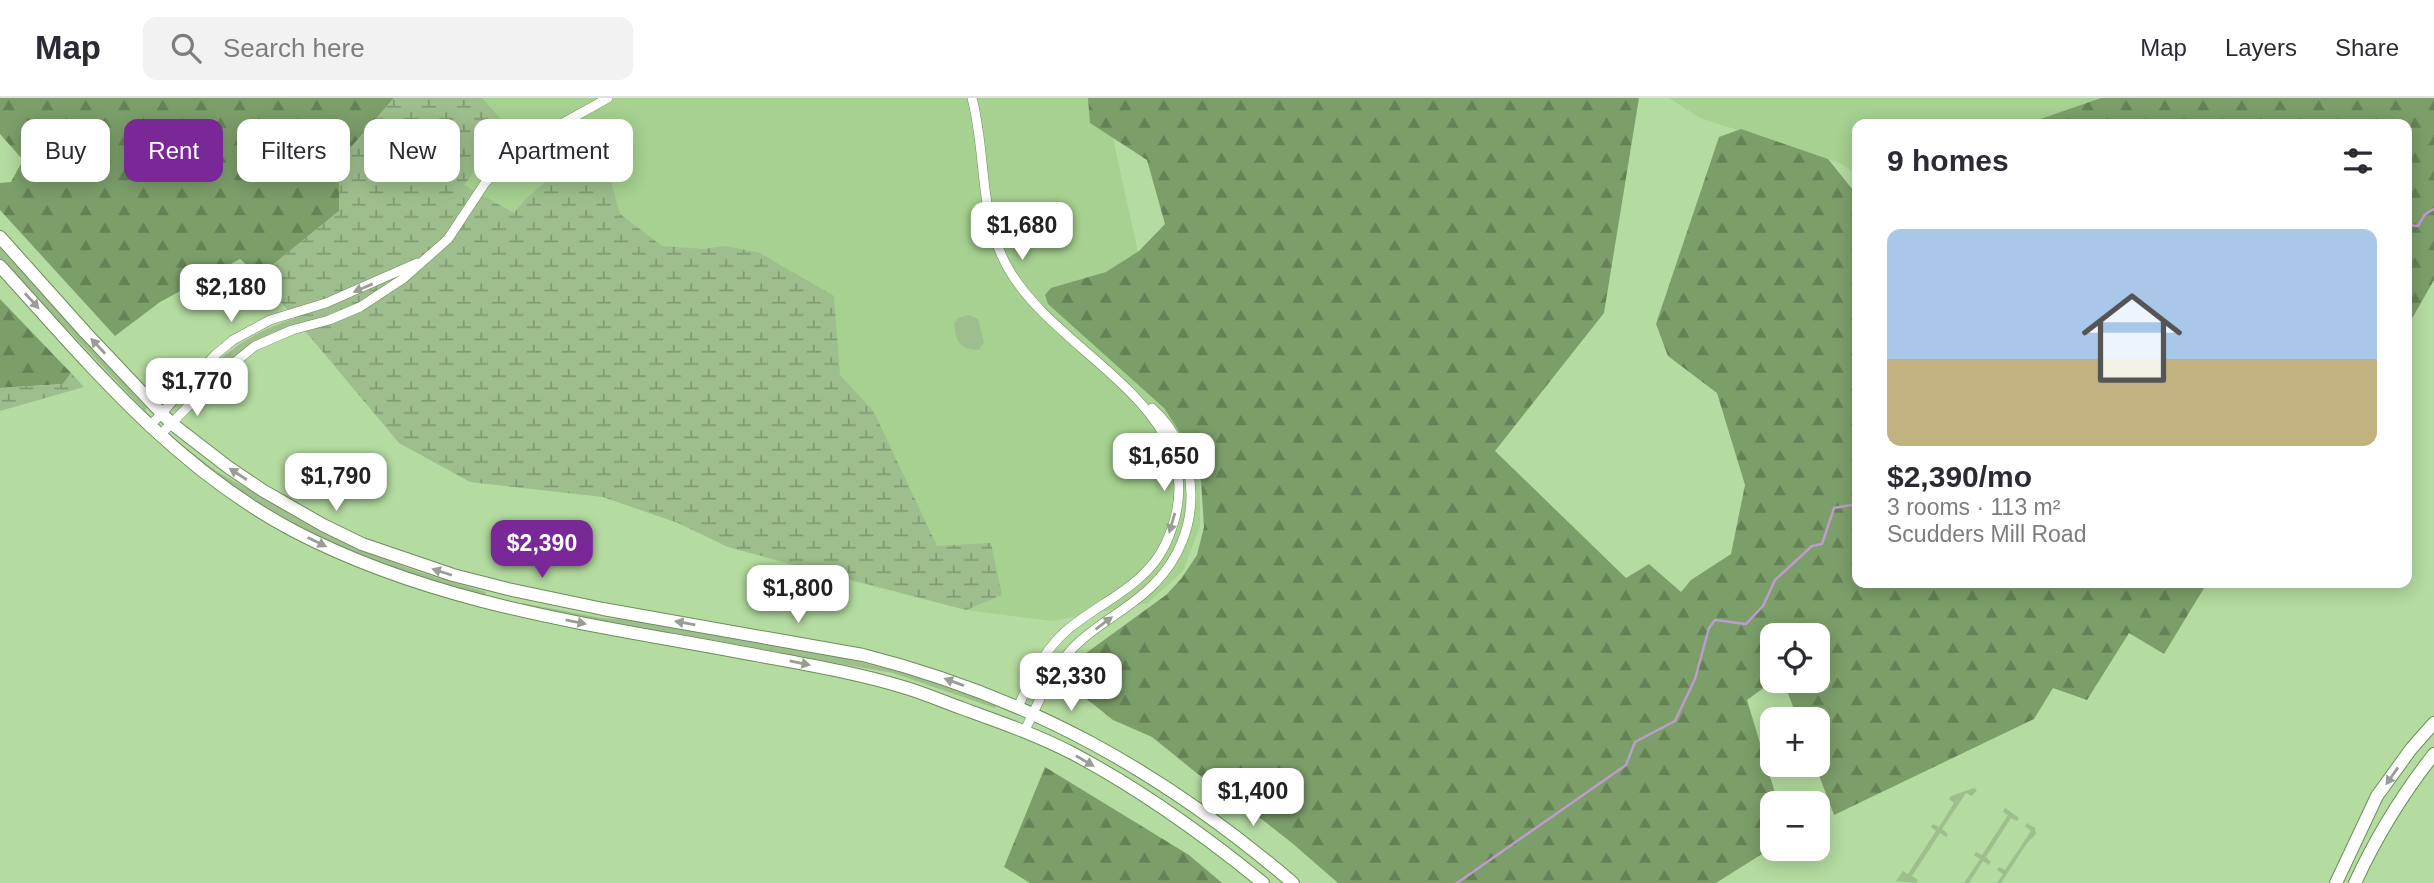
<!DOCTYPE html>
<html lang="en">
<head>
<meta charset="utf-8">
<style>
	body { margin:0; font-family:Arial,sans-serif; background:#f2f2f3; color:#2b2b33; height:100vh; display:flex; flex-direction:column; font-size:26px; white-space:nowrap }
	* { box-sizing:border-box; margin:0 }
	p { font-size:23px; color:#7c7c81 }
	.icon { flex:none; width:38px; height:38px; fill:none; stroke:currentColor; stroke-width:2; stroke-linecap:round; stroke-linejoin:round }
	.map { position:relative; flex:1; overflow:hidden }
	.drawer { position:absolute; left:1852px; top:21px; width:560px; height:469px; display:flex; flex-direction:column; background:#fff; border-radius:14px; box-shadow:0 4px 18px #0003 }
	.drawer>* { flex:none }
	.hud { position:absolute; left:21px; top:21px; width:665px; height:63px; display:flex; gap:14px }
	.buttons { position:absolute; left:1760px; top:525px; display:grid; gap:14px }
	.buttons a { display:grid; place-items:center; width:70px; height:70px; border-radius:14px; background:#fff; box-shadow:0 4px 18px #0003; font-size:35px }
	.price { position:absolute; translate:-50% -60px; padding:0 16px; border-radius:14px; background:#fff; color:#222; font-size:23px; line-height:46px; filter:drop-shadow(0 2px 4px #0008) }
	.price::after { content:''; position:absolute; left:50%; top:42px; width:21px; height:16px; margin-left:-10px; background:inherit; clip-path:polygon(0 0,100% 0,50% 100%) }
	.price.selected { background:#7a2898; color:#fff }
	ul { padding:0; list-style:none }
	li { display:grid; align-content:center; gap:14px; height:371px; padding:0 35px }
	li span { display:grid; place-items:center; height:217px; border-radius:14px; color:#555 }
	li>.icon { margin-inline-start:auto }
	span .icon { width:126px; height:126px; fill:#fffc; stroke-width:1 }
	li b { font-size:30px }
	h2 { display:flex; justify-content:space-between; align-items:center; height:84px; padding:0 35px; font-size:30px }
	.pill { padding:0 24px; border-radius:14px; background:#fff; box-shadow:0 4px 18px #0003; font-size:24px; line-height:63px }
	.pill.selected { background:#7a2898; color:#fff }
	header { display:flex; align-items:center; gap:42px; box-sizing:border-box; height:98px; padding:0 35px; background:#fff; border-bottom:2px solid #e1e1e2 }
	header strong { font-size:33px }
	nav { display:flex; gap:38px; margin-inline-start:auto; font-size:24px }
	.search { width:490px; height:63px; background:#f2f2f3; display:flex; align-items:center; gap:18px; box-sizing:border-box; padding:0 24px; border-radius:14px; color:#7c7c81; font-size:26px }
	.map>svg:first-child { display:block }
</style>
</head>
<body>
<header>
<strong>Map</strong>
<div class="search"><svg class="icon" aria-label="search" viewBox="0 0 24 24"><circle cx="10" cy="10" r="6"/><path d="M15 15l6 6"/></svg>Search here</div>
<nav><a>Map</a><a>Layers</a><a>Share</a></nav>
</header>
<div class="map">
<svg width="2434" height="785" viewBox="0 0 2434 785">
	<defs>
		<pattern id="forest-firs" width="22" height="20" patternUnits="userSpaceOnUse" patternTransform="scale(1.75)"><rect width="22" height="20" fill="#7c9f6a"/><path d="M5 1l3.5 6h-7zM16 11l3.5 6h-7z" fill="#658256"/></pattern>
		<pattern id="wetland-marsh" width="20" height="14" patternUnits="userSpaceOnUse" patternTransform="scale(1.75)"><rect width="20" height="14" fill="#9ebf8d"/><path d="M1 5h8M5 5V1M11 12h8M15 12V8" fill="none" stroke="#809b72"/></pattern>
	</defs>
	<rect width="100%" height="100%" fill="#b4dba0"/>
	<g fill="#a6d190">
		<polygon points="394,0 1104,0 1147,195 1200,388 1200,428 1183,473 1148,505 1052,523 966,512 801,470 728,449 678,425 603,399 470,384 259,178 339,113 340,62"/>
		<polygon points="1669,0 2140,0 2045,26 1857,26 1857,77 1840,65 1700,20"/>
	</g>
	<g fill="#9ebf8d">
		<polygon points="0,149 147,310 145,313 69,233 40,206 0,162"/>
		<path d="M328 210 330 216C267 235 246 242 200 290L195 285C242 238 264 229 328 210Z"/>
		<path d="M969 217 978 221 984 244 979 252C959 251 956 245 954 225L958 220Z"/>
		<path d="M172 339 216 373 320 432 365 454 419 474 486 494 485 497C437 485 387 473 342 452 279 422 225 383 170 341Z"/>
		<polygon points="522,505 602,520 643,523 820,554 916,578 997,607 995,610 893,575 521,509"/>
		<polygon points="1974,690 1977,692 1972,698 1966,695 1942,731 1948,736 1946,739 1940,735 1912,778 1918,782 1916,785 1896,783 1903,773 1908,776 1936,733 1931,729 1933,726 1939,729 1954,705 1949,701 1951,698"/>
		<polygon points="2005,710 2019,720 2017,723 2011,720 1986,759 1991,764 1989,767 1983,763 1969,785 1964,785 1980,761 1974,757 1976,754 1982,757 2008,717 2003,714"/>
		<polygon points="2027,725 2035,730 2036,736 2027,745 2001,785 1997,785 2003,776 1997,772 1999,769 2005,772 2031,733 2025,728"/>
	</g>
	<g fill="url(#forest-firs)">
		<polygon points="0,0 394,0 340,62 339,113 259,178 240,161 160,204 115,238 0,112 0,85 11,84 23,62 0,36"/>
		<polygon points="1088,0 1639,0 1604,215 1495,353 1626,480 1649,466 1681,494 1691,482 1731,456 1745,387 1717,295 1668,258 1656,226 1719,39 1741,31 1828,61 1857,97 1857,485 2207,485 2164,556 2129,535 2087,602 2053,590 2034,621 1834,717 1815,667 1818,667 1818,621 1798,621 1783,583 1818,583 1818,537 1773,537 1773,583 1747,602 1778,705 1773,705 1773,749 1716,785 1338,785 1292,745 1237,702 1204,681 1152,639 1113,622 1073,590 1082,558 1166,497 1181,481 1197,457 1204,429 1201,383 1186,344 1164,310 1048,206 1045,197 1051,190 1106,174 1139,153 1165,126 1147,62 1090,25"/>
		<polygon points="2101,0 2434,0 2434,182 2406,231 2406,26 2026,26"/>
		<polygon points="0,201 71,275 63,286 0,290"/>
		<polygon points="1045,669 1189,757 1222,785 1030,785 1004,769"/>
	</g>
	<g fill="url(#wetland-marsh)">
		<path d="M394 0H482L508 29 464 87 514 115C538 84 568 69 602 50L620 116 662 148 703 151 725 148 760 155 834 198 840 277 874 314 937 448 991 445 1002 497 966 512 728 449 678 425 603 399 470 384 399 345 259 178 339 113 340 62Z"/>
		<polygon points="71,275 84,289 0,313 0,290 63,286"/>
	</g>
	<g fill="none" stroke-linecap="round" stroke-linejoin="round">
		<g stroke="#bf9acf" stroke-width="2.5">
			<polyline points="2406,127 2418,128 2425,116 2434,111"/>
			<polyline points="1457,785 1626,667 1635,644 1675,623 1695,581 1709,530 1715,522 1746,526 1763,508 1775,482 1812,448 1822,446 1834,410 1857,406"/>
		</g>
		<defs>
			<g id="minor">
				<path d="M972 0C987 57 978 117 1008 170 1060 263 1228 314 1165 447 1146 488 1098 505 1066 533 1043 553 1030 582 1018 609"/>
				<polyline points="149,329 215,257 233,242 270,222 326,205 417,165"/>
				<polyline points="159,338 219,277 255,248 292,232 329,222 360,209 404,180 448,141 485,85 511,58 529,44 608,0"/>
				<path d="M1024 634C1038 606 1050 574 1072 551 1096 525 1131 511 1155 485 1203 436 1204 357 1152 310"/>
			</g>
			<g id="tertiary">
				<polyline points="2336,785 2377,698 2411,651 2434,625"/>
				<path d="M2355 785C2377 737 2401 698 2434 656"/>
			</g>
			<g id="secondary">
				<path d="M0 139 85 234 171 325 228 369 262 392 323 427 362 446 453 477 508 491 603 511 863 557C1029 599 1163 674 1293 785"/>
				<path d="M0 168C90 267 173 369 294 433 442 510 600 527 761 558 809 567 857 575 903 589 924 595 944 604 964 611 1000 624 1037 637 1072 655 1140 691 1203 736 1263 785"/>
			</g>
		</defs>
		<use href="#minor" stroke="#6b8e57" stroke-width="10"/>
		<use href="#tertiary" stroke="#6b8e57" stroke-width="14"/>
		<use href="#secondary" stroke="#6b8e57" stroke-width="14"/>
		<use href="#minor" stroke="#fff" stroke-width="9"/>
		<use href="#tertiary" stroke="#fff" stroke-width="12"/>
		<use href="#secondary" stroke="#fff" stroke-width="12"/>
	</g>
	<defs><path id="oneway-solid" d="M-6-.8H1V-3.2L6.5 0L1 3.2V.8H-6Z" transform="scale(1.75)"/></defs>
	<g fill="#989e94">
		<use href="#oneway-solid" transform="translate(363 190) rotate(157)"/>
		<use href="#oneway-solid" transform="translate(32 203) rotate(48)"/>
		<use href="#oneway-solid" transform="translate(98 248) rotate(-133)"/>
		<use href="#oneway-solid" transform="translate(238 376) rotate(-147)"/>
		<use href="#oneway-solid" transform="translate(1172 425) rotate(106)"/>
		<use href="#oneway-solid" transform="translate(317 444) rotate(26)"/>
		<use href="#oneway-solid" transform="translate(442 474) rotate(-162)"/>
		<use href="#oneway-solid" transform="translate(576 524) rotate(11)"/>
		<use href="#oneway-solid" transform="translate(685 525) rotate(-170)"/>
		<use href="#oneway-solid" transform="translate(1104 525) rotate(-37)"/>
		<use href="#oneway-solid" transform="translate(800 565) rotate(11)"/>
		<use href="#oneway-solid" transform="translate(954 584) rotate(-160)"/>
		<use href="#oneway-solid" transform="translate(1085 663) rotate(30)"/>
		<use href="#oneway-solid" transform="translate(2392 678) rotate(125)"/>
	</g>
</svg>
<div class="buttons">
<a><svg class="icon" aria-label="locate" viewBox="0 0 24 24"><circle cx="12" cy="12" r="6"/><path d="M12 2v4M12 18v4M2 12h4M18 12h4"/></svg></a>
<a>+</a>
<a>−</a>
</div>
<b class="price" style="left:1022px;top:164px">$1,680</b>
<b class="price" style="left:231px;top:226px">$2,180</b>
<b class="price" style="left:197px;top:320px">$1,770</b>
<b class="price" style="left:1164px;top:395px">$1,650</b>
<b class="price" style="left:336px;top:415px">$1,790</b>
<b class="price selected" style="left:542px;top:482px">$2,390</b>
<b class="price" style="left:798px;top:527px">$1,800</b>
<b class="price" style="left:1071px;top:615px">$2,330</b>
<b class="price" style="left:1253px;top:730px">$1,400</b>
<div class="hud">
<a class="pill">Buy</a>
<a class="pill selected">Rent</a>
<a class="pill">Filters</a>
<a class="pill">New</a>
<a class="pill">Apartment</a>
</div>
<section class="drawer">
<h2>9 homes<svg class="icon" aria-label="filters" viewBox="0 0 24 24"><path d="M4 7h16M4 17h16"/><circle cx="9" cy="7" r="2"/><circle cx="15" cy="17" r="2"/></svg></h2>
<ul>
<li><span style="background:linear-gradient(#a9c7e8 60%,#c2b280 0)"><svg class="icon" aria-label="home" viewBox="0 0 24 24"><path d="M3 11l9-7 9 7M6 9v11h12V9"/></svg></span><div><b>$2,390/mo</b><p>3 rooms · 113 m²</p><p>Scudders Mill Road</p></div></li>
</ul>
</section>
</div>
</body>
</html>
